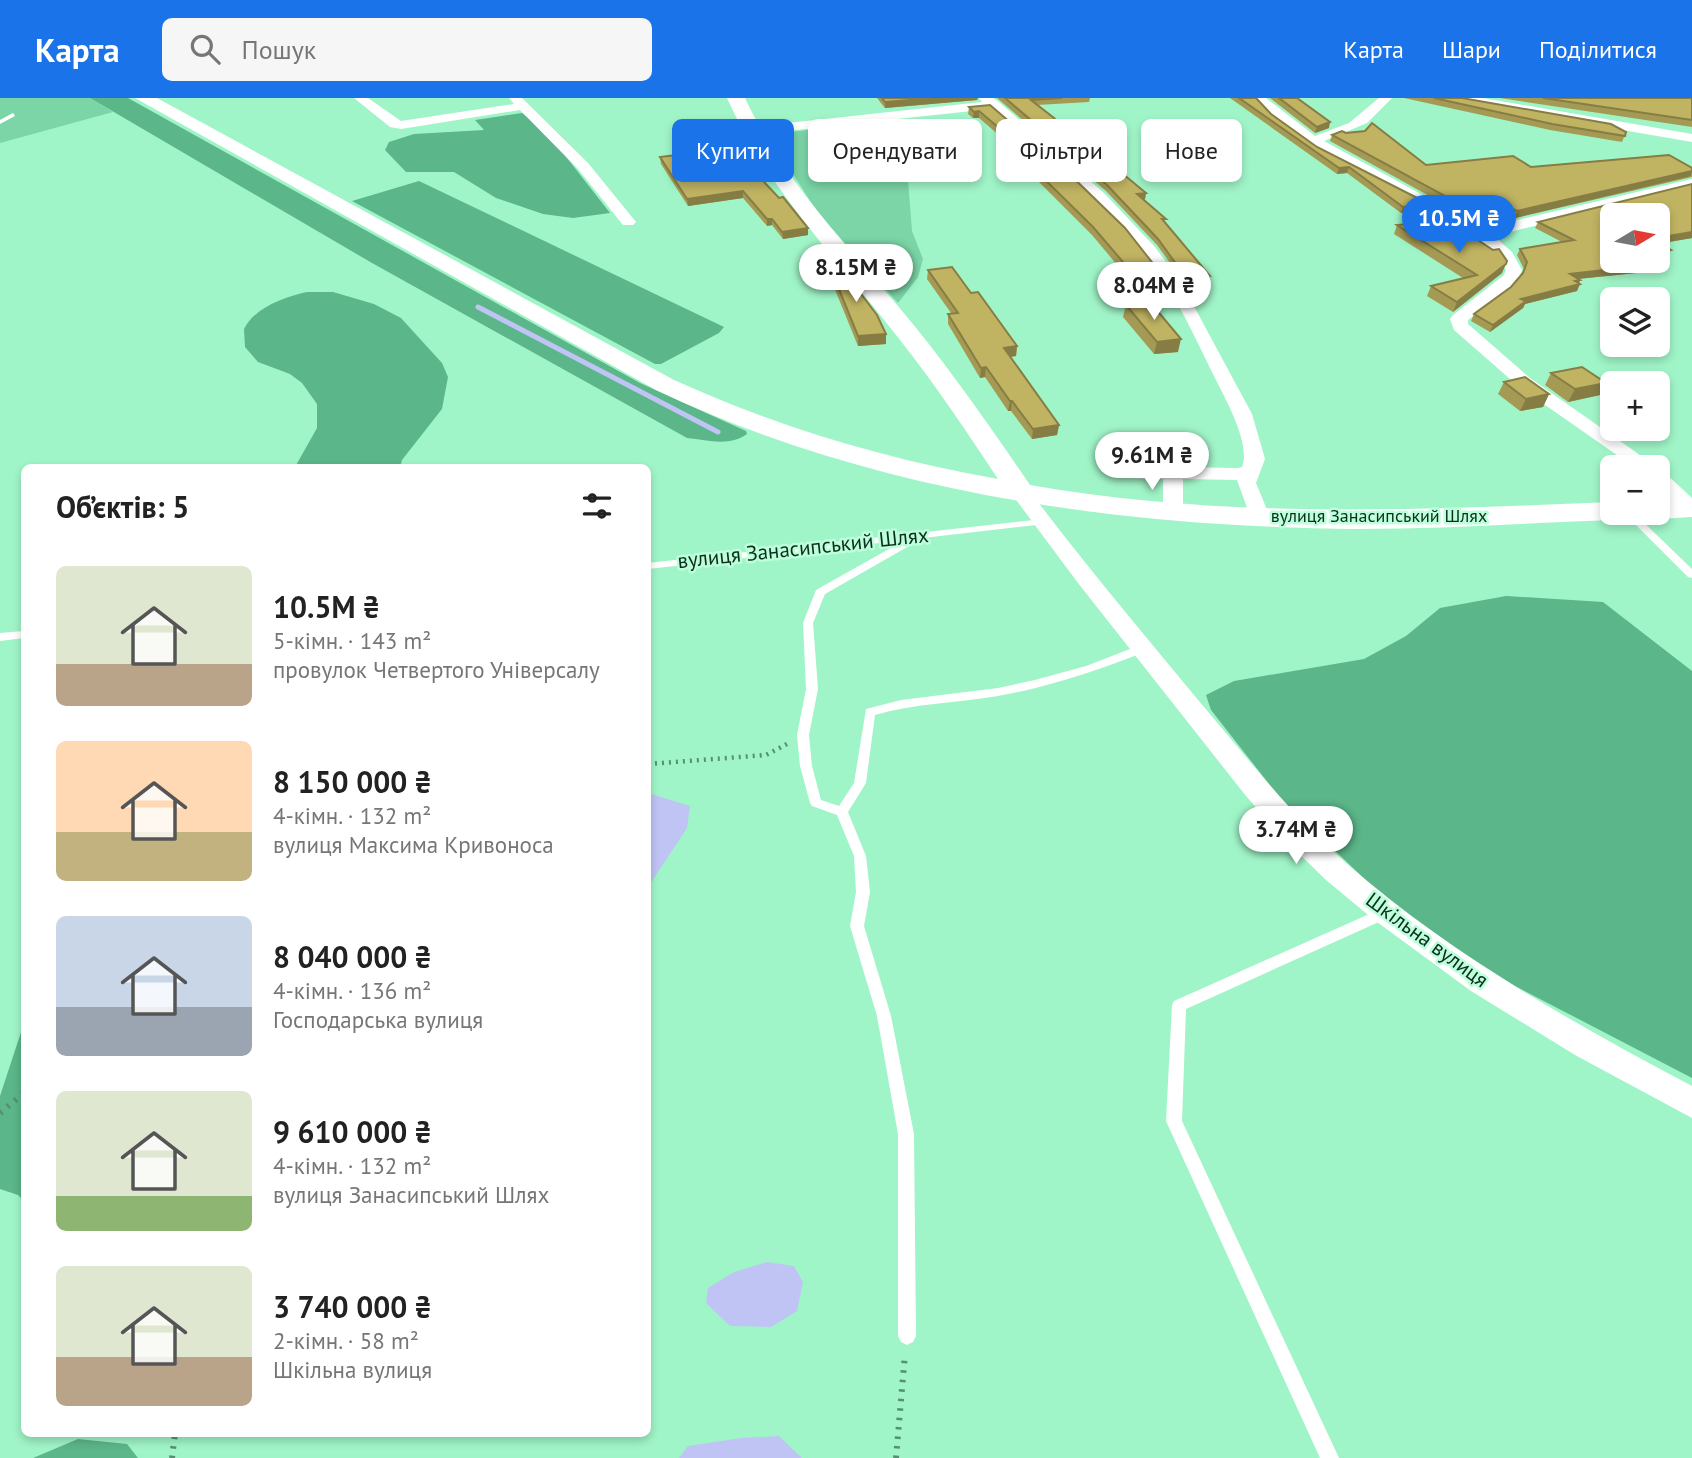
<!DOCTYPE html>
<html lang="uk">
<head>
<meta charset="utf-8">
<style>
	body { margin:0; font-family:"PT Sans",sans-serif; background:#f6f6f6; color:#222; height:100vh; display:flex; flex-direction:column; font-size:26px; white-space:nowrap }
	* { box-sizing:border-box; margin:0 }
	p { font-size:23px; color:#767676 }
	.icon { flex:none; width:38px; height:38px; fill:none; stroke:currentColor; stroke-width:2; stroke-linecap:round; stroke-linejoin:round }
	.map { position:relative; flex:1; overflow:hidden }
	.side { position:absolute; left:21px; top:366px; width:630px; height:973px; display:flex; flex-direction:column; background:#fff; border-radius:10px; box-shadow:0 4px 10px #0003 }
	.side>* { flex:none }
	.hud { position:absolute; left:672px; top:21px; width:665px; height:63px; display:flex; gap:14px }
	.needle { width:46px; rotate:80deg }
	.fabs { position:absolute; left:1600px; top:105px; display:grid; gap:14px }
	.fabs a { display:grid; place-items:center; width:70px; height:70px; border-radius:10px; background:#fff; box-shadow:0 4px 10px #0003; font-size:35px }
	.price { position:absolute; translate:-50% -60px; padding:0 16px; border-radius:24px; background:#fff; color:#222; font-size:23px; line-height:46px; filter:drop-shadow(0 2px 4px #0008) }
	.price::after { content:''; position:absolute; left:50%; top:42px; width:21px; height:16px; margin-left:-10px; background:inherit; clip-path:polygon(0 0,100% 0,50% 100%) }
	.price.selected { background:#1a73e8; color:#fff }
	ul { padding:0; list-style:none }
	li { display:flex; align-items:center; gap:21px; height:175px; padding:0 35px }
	li span { display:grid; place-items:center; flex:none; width:196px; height:140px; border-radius:10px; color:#555 }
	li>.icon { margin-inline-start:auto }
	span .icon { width:84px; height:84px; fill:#fffc; stroke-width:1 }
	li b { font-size:30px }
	h2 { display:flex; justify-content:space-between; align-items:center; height:84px; padding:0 35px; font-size:30px }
	.tag { padding:0 24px; border-radius:10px; background:#fff; box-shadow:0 4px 10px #0003; font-size:24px; line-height:63px }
	.tag.selected { background:#1a73e8; color:#fff }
	header { display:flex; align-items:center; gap:42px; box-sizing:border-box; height:98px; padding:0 35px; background:#1a73e8; color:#fff }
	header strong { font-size:33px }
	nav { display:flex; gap:38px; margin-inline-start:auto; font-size:24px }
	.search { width:490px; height:63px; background:#f6f6f6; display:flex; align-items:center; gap:18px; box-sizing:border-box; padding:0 24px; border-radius:10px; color:#767676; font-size:26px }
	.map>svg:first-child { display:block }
</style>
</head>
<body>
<header>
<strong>Карта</strong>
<div class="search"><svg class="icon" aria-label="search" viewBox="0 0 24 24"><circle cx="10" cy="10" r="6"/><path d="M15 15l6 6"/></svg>Пошук</div>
<nav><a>Карта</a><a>Шари</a><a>Поділитися</a></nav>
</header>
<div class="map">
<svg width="1692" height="1360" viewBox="0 0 1692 1360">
	<rect width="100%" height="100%" fill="#a0f5c8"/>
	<g fill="#7bd5a7">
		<polygon points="0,0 90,0 113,14 0,45"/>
		<polygon points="878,23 908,82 912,133 923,161 918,179 898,205 818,115 768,37"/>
	</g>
	<g fill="#5bb689">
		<path d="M90 0H128L640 285 746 333 747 336C729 349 708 342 687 340L372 165Z"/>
		<polygon points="522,15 546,33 610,115 573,120 543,116 496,100 454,74 406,74 385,52 389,44 414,36 484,32 475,22"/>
		<polygon points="419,83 724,229 719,235 661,266 655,266 352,103"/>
		<path d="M307 194H333L374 206 401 220 442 265 448 279 442 311 402 362 400 369H295L317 330V306L302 285 290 276 258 264 245 249 244 231C255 209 285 199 307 194Z"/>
		<polygon points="1506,498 1603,504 1692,573 1692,980 1515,888 1401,816 1280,700 1211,612 1206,597 1234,583 1364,561 1406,538 1440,510"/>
		<polygon points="24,925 24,1103 18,1097 0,1091 0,998"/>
		<polygon points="78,1341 127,1346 138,1360 33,1360"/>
	</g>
	<g fill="#c0c4f4">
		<polygon points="648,695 690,708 687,730 648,789"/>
		<polygon points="767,1164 794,1168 803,1184 797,1213 771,1229 730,1228 706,1205 708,1190 734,1174"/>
		<polygon points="779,1338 802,1360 679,1360 688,1348 741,1340"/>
	</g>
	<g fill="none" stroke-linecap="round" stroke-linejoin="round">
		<polyline stroke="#c0c4f4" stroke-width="5" points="478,209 718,334"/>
		<polyline stroke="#549172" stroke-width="4.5" stroke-dasharray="2 5" stroke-linecap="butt" points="648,666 766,657 787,646"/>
		<g stroke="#549172" stroke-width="6" stroke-dasharray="2.5 7" stroke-linecap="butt">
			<polyline points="0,1015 24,995"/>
			<polyline points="172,1360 175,1335"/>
			<polyline points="896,1360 905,1256"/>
		</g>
		<g fill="#fff" fill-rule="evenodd">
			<polygon points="13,15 15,18 0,26 0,22"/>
			<polygon points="1624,415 1634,415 1692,471 1692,480 1688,479"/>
			<path d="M1042 421 1045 422V426L923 440 825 496 813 525 818 591 809 637 812 668 821 702 839 708 854 685 866 611 901 602 998 590 1035 582 1086 568 1143 546 1149 550 1147 553C1099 572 1049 589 998 598 957 605 916 605 875 617L866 685 848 714 866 758 870 794 864 828 891 918 914 1036 916 1238 913 1244 907 1247 901 1244 898 1238V1036L877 918 850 828 856 794 854 758 837 717 812 708 810 705 800 668 797 637 806 591 803 525 816 492 905 442 648 471V465Z"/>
			<polygon points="24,533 24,540 0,543 0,535"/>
			<polygon points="1385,809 1390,811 1392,815 1390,819 1186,911 1182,1023 1339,1360 1320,1360 1166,1023 1172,907 1174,903"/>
		</g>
		<g fill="#fff" fill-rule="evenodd">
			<polygon points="354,0 368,0 401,23 514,6 509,0 522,0 588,65 636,124 633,127 623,127 578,71 520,12 401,31 390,29"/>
			<path d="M979 0H993L999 4 1104 95 1155 149 1182 186 1252 316 1265 361 1256 385 1270 419 1266 423H1252L1237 382 1183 381V412L1180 416H1166L1163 412V381L1118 380 1111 378 1108 374 1111 370 1118 368 1237 370 1242 369C1251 347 1227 304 1217 284 1200 251 1185 215 1164 184 1118 116 1052 65 990 11L751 37 744 33 751 29 982 4Z"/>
			<path d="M1253 0H1266L1315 38 1349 25 1379 0H1392L1367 25 1324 43 1483 130 1692 81V89L1494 138 1512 154 1522 172C1515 195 1485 208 1468 222V226L1530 280 1657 369H1634L1518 288 1454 232 1450 221 1453 217 1504 177 1506 172C1493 146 1467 132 1442 118 1382 83 1298 56 1253 0Z"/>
			<polygon points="1455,0 1483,0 1692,36 1692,44 1461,4"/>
			<polygon points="1657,372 1664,374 1692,400 1692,416 1683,414 1657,390"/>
			<path d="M1021 389 1028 391C1084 465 1144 537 1204 609 1250 663 1292 718 1346 765 1450 856 1571 924 1692 988V1020L1575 957 1471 893 1373 821 1326 782 1282 739 1246 698 1078 485 1011 395 1014 391Z"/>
		</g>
		<g fill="#fff" fill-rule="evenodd">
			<path d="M135 0H157L674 282C778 329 885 361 998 381 967 334 935 286 900 242 839 163 768 92 727 0H745C786 88 856 156 917 231 957 281 994 334 1030 387 1223 421 1417 412 1612 404V415H1625L1622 419 1612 422C1527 425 1442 431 1358 431 1119 429 873 395 656 292Z"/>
			<polygon points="1692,401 1692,419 1657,421 1647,418 1644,415 1657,415 1657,403"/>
		</g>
	</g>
	<g fill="#a59a54">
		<polygon points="877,0 978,0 977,2 885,10"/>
		<polygon points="997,0 1090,0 1089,4 1037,7 1105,73 1146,95 1145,101 1143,101 1210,178 1209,184 1186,187 1157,147 1106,93"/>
		<polygon points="1230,0 1256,0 1271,16 1317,49 1426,113 1401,115 1347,75 1337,76"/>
		<polygon points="1270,0 1297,0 1329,30 1315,35"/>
		<polygon points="1404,0 1462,0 1626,34 1622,44 1550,32"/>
		<polygon points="1500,0 1692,0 1692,29"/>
		<polygon points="990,7 1165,190 1139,193 1092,137 1021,66 1022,62 1013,55 1014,50 979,20 973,20 968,16 969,9"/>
		<polygon points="1346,35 1426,67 1531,69 1692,70 1692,79 1515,120 1486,106 1451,110 1330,43 1332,37"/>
		<polygon points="710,40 765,85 808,130 808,137 783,141 772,127 767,128 743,100 688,108 661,66 660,59 714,52 710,46"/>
		<polygon points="1692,86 1692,140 1658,146 1668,159 1657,162 1657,117 1653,163 1637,167 1636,175 1578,181 1580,182 1577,193 1525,206 1523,210 1490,234 1471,223 1474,216 1511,189 1522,176 1524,171 1517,157 1520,151 1562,144 1535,130 1538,124"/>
		<polygon points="1397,127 1502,175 1453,214 1427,198 1431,188 1463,180 1394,136"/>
		<polygon points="827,162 886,236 886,246 858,248 827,172"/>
		<polygon points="928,172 971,195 1017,248 1016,258 1010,259 1059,327 1057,337 1032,341 1011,313 1008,313 985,279 980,280 948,226 948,216 951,215 927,181"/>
		<polygon points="1126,207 1178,254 1154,256 1123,219"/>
		<polygon points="1551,275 1600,297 1568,304 1545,287"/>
		<polygon points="1504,284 1549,296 1543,309 1520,313 1498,296"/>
	</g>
	<g fill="#867d45">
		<polygon points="934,0 978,0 977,2 885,10 885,4"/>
		<polygon points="979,13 979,20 973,20 974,14"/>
		<polygon points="1330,24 1329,30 1315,35 1317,29"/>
		<polygon points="1349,69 1347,75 1337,76 1339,70"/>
		<polygon points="1692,73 1691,78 1515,120 1517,113"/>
		<polygon points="743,93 743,100 688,108 687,101"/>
		<polygon points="1146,95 1145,101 1136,102 1137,96"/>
		<polygon points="1489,99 1486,106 1451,110 1454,103"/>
		<polygon points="1429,106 1426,113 1401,115 1403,109"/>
		<polygon points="767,121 772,121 772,127 767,128"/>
		<polygon points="808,130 808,137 783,141 782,134"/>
		<polygon points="1692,134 1692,140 1657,146 1657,140"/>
		<polygon points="1671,152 1668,159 1657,162 1657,156"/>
		<polygon points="1630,163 1653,163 1627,169"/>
		<polygon points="1506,166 1502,175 1453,214 1457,204"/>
		<polygon points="1639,168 1636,175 1567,182 1570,176"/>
		<polygon points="1210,178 1209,184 1186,187 1187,181"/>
		<polygon points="1166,182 1165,190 1139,193 1141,185"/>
		<polygon points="1580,182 1578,187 1580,186 1577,193 1525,206 1523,210 1490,234 1493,227 1521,201"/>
		<polygon points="886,236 886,246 858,248 858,238"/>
		<polygon points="1181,241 1178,254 1154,256 1157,244"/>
		<polygon points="1017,248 1016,258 1003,260 1004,250"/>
		<polygon points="986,269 985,279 980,280 981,270"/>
		<polygon points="1606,285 1600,297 1568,304 1575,291"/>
		<polygon points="1549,296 1543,309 1520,313 1526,301"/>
		<polygon points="1010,303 1012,303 1011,313 1008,313"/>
		<polygon points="1059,327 1057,337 1032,341 1033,331"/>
	</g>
	<g fill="#c0b362" stroke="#867d45" stroke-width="2">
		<polygon points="882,0 934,0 885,4"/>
		<polygon points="1005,0 1062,0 1031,2 1054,20 1105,73 1117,71 1146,95 1137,96 1166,121 1162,121 1210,178 1187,181 1158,141 1107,87"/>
		<polygon points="1239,0 1256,0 1271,16 1317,49 1429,106 1403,109 1349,69 1339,70"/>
		<polygon points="1279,0 1297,0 1330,24 1317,29"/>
		<polygon points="1434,0 1462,0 1611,26 1626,34 1625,38 1552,26"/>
		<polygon points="1543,0 1692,0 1692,22"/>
		<polygon points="990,7 1059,66 1125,130 1166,182 1141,185 1093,129 1022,59 1027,59 1014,48 1019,47 979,13 974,14 969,9"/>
		<polygon points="1372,25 1426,67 1513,58 1531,69 1669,57 1692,70 1692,73 1517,113 1489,99 1454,103 1332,37 1342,33 1346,35 1365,33"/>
		<polygon points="731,37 765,85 779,100 783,99 808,130 782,134 772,121 767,121 743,93 687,101 660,59 718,52 710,40"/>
		<polygon points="1692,86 1692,134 1657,140 1657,117 1612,117 1612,163 1631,163 1639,168 1570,176 1580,182 1575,183 1580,186 1521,201 1526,203 1493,227 1474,216 1511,189 1523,175 1527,164 1520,151 1574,142 1538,124"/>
		<polygon points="1449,123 1493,152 1499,151 1507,163 1506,166 1457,204 1431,188 1477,177 1397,127"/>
		<polygon points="1657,145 1671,152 1657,156"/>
		<polygon points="833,159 877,217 886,236 858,238 827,162"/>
		<polygon points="952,169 971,195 978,194 1017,248 1004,250 1059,327 1033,331 1012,303 1010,303 986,269 981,270 948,216 958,215 928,172"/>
		<polygon points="1150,204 1181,241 1157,244 1126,207"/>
		<polygon points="1582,269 1606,285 1575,291 1551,275"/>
		<polygon points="1525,279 1549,296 1526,301 1504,284"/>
	</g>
	<g text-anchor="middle" stroke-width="5" stroke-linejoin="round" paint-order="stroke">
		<g font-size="18" fill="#0b2f1f" stroke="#bcffda">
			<text x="1379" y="424">вулиця Занасипський Шлях</text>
		</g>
		<g font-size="21" fill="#0b2f1f" stroke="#bcffda">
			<text transform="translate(803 450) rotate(-6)" y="7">вулиця Занасипський Шлях</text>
			<text transform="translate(1427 842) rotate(36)" y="7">Шкільна вулиця</text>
		</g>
	</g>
</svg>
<div class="fabs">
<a><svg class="needle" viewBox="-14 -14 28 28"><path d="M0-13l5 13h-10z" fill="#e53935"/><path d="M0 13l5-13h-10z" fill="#767676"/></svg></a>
<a><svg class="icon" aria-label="layers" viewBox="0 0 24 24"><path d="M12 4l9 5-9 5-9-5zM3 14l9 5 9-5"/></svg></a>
<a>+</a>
<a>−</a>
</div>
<b class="price selected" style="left:1459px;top:157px">10.5M ₴</b>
<b class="price" style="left:856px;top:206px">8.15M ₴</b>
<b class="price" style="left:1154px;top:224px">8.04M ₴</b>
<b class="price" style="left:1152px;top:394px">9.61M ₴</b>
<b class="price" style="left:1296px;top:768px">3.74M ₴</b>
<div class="hud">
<a class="tag selected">Купити</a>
<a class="tag">Орендувати</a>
<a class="tag">Фільтри</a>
<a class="tag">Нове</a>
</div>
<section class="side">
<h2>Об’єктів: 5<svg class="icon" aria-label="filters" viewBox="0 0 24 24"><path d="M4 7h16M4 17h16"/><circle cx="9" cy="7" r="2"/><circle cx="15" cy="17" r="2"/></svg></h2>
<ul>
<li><span style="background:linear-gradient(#dfe7d0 70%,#b9a48a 0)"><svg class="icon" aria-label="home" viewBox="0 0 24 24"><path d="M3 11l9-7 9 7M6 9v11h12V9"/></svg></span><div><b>10.5M ₴</b><p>5-кімн. · 143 m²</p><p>провулок Четвертого Універсалу</p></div></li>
<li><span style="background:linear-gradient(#ffd9b3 65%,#c2b280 0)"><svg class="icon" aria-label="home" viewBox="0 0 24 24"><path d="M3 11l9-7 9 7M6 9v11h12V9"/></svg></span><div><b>8 150 000 ₴</b><p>4-кімн. · 132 m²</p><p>вулиця Максима Кривоноса</p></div></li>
<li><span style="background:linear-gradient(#c9d6e8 65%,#9aa5b1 0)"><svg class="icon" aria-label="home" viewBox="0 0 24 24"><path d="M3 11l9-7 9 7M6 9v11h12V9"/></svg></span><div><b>8 040 000 ₴</b><p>4-кімн. · 136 m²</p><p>Господарська вулиця</p></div></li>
<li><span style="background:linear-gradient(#dfe7d0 75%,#8fb573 0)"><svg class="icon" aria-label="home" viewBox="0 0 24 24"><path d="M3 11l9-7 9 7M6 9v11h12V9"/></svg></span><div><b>9 610 000 ₴</b><p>4-кімн. · 132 m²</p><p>вулиця Занасипський Шлях</p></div></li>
<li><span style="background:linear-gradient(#dfe7d0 65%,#b9a48a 0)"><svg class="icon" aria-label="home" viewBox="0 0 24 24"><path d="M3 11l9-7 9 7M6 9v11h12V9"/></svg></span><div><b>3 740 000 ₴</b><p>2-кімн. · 58 m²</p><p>Шкільна вулиця</p></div></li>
</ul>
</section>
</div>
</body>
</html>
